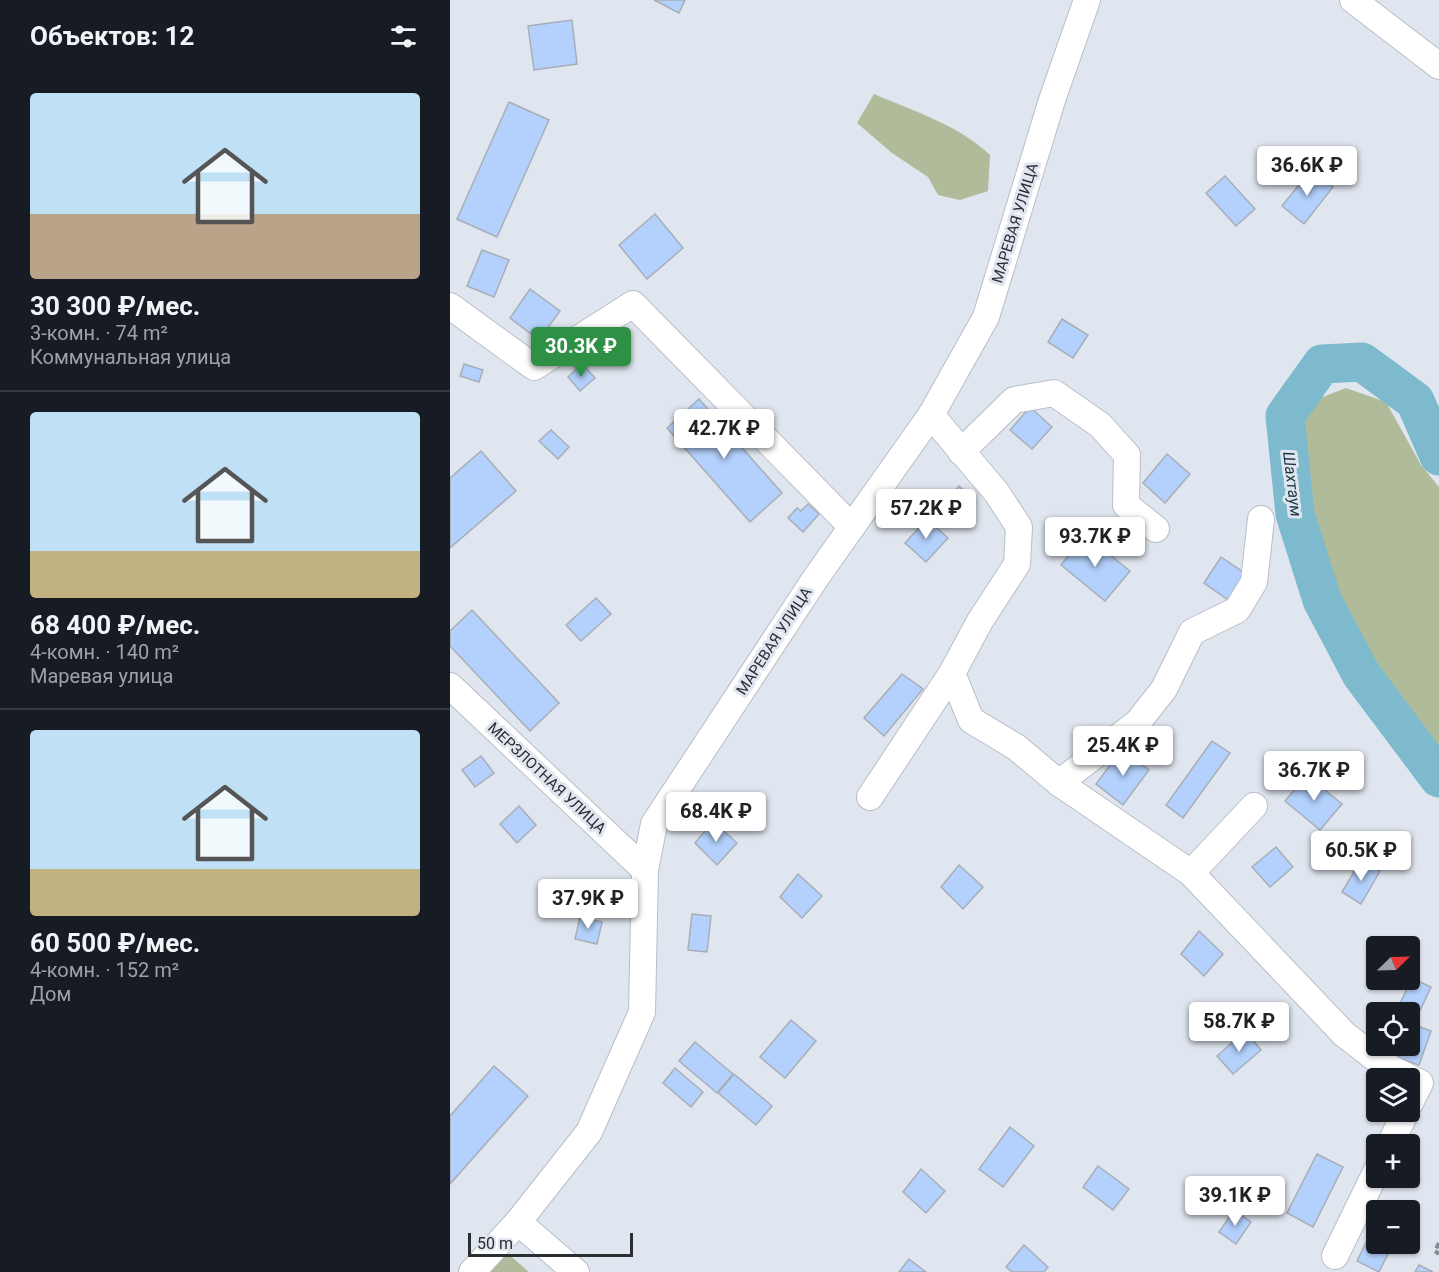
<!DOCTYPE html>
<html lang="ru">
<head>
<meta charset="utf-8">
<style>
	body { margin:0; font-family:Roboto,sans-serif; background:#242831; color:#f1f3f6; height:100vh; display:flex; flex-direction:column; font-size:22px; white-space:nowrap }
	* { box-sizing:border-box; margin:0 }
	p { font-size:20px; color:#9ea1a6 }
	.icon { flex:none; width:33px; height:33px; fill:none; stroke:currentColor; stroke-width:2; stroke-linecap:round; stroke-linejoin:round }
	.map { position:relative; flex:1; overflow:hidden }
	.panel { display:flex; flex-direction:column; background:#171b24; width:450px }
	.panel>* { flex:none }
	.needle { width:39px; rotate:67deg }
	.tools { position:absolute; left:916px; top:936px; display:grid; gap:12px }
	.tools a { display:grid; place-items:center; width:54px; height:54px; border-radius:6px; background:#171b24; box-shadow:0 2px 4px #0004; font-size:30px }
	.scale { position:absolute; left:18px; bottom:15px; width:165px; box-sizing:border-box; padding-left:6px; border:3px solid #2b2e31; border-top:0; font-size:16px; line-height:21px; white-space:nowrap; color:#2b2e31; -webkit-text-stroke:4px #e0e6ef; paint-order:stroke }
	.price { position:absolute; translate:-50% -51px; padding:0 14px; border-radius:6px; background:#fff; color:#222; font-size:20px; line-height:39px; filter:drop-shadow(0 2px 3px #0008) }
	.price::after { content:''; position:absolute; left:50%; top:36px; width:18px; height:14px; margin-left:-9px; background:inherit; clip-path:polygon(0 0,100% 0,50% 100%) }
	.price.on { background:#2e9044; color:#fff }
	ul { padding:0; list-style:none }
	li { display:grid; align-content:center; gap:12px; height:318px; padding:0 30px }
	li+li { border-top:2px solid #363941 }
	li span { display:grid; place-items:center; height:186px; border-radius:6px; color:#555 }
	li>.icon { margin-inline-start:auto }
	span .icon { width:108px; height:108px; fill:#fffc; stroke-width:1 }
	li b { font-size:26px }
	h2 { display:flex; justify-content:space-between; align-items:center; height:72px; padding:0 30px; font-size:26px }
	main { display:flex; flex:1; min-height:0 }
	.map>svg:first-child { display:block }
</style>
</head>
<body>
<main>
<section class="panel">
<h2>Объектов: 12<svg class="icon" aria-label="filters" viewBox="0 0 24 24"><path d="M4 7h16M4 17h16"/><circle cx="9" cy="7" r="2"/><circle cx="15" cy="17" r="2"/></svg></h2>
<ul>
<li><span style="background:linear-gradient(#bfe0f5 65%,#b9a48a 0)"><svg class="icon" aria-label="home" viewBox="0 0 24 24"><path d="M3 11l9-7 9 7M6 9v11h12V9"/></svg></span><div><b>30 300 ₽/мес.</b><p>3-комн. · 74 m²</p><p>Коммунальная улица</p></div></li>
<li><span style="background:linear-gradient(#bfe0f5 75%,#c2b280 0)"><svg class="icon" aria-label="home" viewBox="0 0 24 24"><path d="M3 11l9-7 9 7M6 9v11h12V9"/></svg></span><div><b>68 400 ₽/мес.</b><p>4-комн. · 140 m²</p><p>Маревая улица</p></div></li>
<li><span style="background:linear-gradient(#bfe0f5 75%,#c2b280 0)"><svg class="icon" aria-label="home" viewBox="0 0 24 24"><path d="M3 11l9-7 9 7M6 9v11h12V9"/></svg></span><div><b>60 500 ₽/мес.</b><p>4-комн. · 152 m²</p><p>Дом</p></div></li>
</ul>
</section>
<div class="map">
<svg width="989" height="1272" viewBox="0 0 989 1272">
	<rect width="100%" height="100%" fill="#e0e6ef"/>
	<g fill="#b0bb99">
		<path d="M424 94C463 111 509 125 540 155L538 191 510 200 488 195 478 177 442 153 407 123Z"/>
		<polygon points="896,388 936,402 971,465 989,487 989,750 963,718 895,619 860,513 848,434 857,403"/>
		<polygon points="55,1251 79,1272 36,1272"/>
	</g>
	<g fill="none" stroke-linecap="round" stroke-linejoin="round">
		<polyline stroke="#7dbacd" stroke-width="39" points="989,456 965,401 912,362 872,364 835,416 845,514 872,600 911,674 989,778"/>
	</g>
	<g fill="#b3d1fc" stroke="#a8aeb6" stroke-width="1.5">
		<polygon points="204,0 235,0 229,13"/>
		<polygon points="122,20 127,64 84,70 78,26"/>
		<polygon points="59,102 99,120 47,237 7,219"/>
		<polygon points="861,170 883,187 854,224 832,206"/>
		<polygon points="775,176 805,209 786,226 756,193"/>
		<polygon points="205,214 233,248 197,279 169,245"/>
		<polygon points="32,250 59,260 44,297 17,286"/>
		<polygon points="80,289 110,311 89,340 60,318"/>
		<polygon points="612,319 638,335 623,358 598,342"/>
		<polygon points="162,331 175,343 163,355 150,343"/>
		<polygon points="14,364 33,370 29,382 10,376"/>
		<polygon points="132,364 145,378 130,391 118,377"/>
		<polygon points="249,399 332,493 300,522 217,428"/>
		<polygon points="580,407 602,427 582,449 560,430"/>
		<polygon points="101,430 119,447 108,459 89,441"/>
		<polygon points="31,451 66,491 0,548 0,478"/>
		<polygon points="717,454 740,474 715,503 693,483"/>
		<polygon points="509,486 523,499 498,527 484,515"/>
		<polygon points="358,504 369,514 353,532 338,518 347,508 351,511"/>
		<polygon points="477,519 498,538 476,562 455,543"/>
		<polygon points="635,535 680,571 655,601 611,565"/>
		<polygon points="771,557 796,574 778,600 754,583"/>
		<polygon points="146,598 161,614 131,641 116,625"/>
		<polygon points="22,610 109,703 80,731 0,646 0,631"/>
		<polygon points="452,674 473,689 434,736 414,718"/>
		<polygon points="762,741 780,753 733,818 716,805"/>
		<polygon points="672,749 699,770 673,805 646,784"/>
		<polygon points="31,756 44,773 25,787 12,770"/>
		<polygon points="857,775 892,804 870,830 835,801"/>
		<polygon points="69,806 86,825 67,843 50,824"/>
		<polygon points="263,821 287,843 267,865 245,843"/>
		<polygon points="826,847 843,867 820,887 802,867"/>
		<polygon points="911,860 930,871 911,904 892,892"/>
		<polygon points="509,865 533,887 513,909 491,887"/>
		<polygon points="348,874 372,896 352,918 330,897"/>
		<polygon points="242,914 261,916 257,952 238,950"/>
		<polygon points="130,917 152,922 147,944 125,939"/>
		<polygon points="749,931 773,954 754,976 731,954"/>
		<polygon points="962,978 981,987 967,1017 948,1008"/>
		<polygon points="341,1020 366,1041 335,1078 310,1057"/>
		<polygon points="962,1024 981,1031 969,1065 949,1058 954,1046 960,1046"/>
		<polygon points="795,1031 811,1050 783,1074 767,1056"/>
		<polygon points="245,1042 283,1074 267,1093 229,1061"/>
		<polygon points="44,1066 78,1096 0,1184 0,1116"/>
		<polygon points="225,1068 253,1092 241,1107 213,1083"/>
		<polygon points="284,1074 322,1106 306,1125 268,1093"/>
		<polygon points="560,1127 584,1146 553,1187 529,1169"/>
		<polygon points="867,1154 893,1167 863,1227 837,1213"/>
		<polygon points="648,1166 679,1189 663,1210 633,1187"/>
		<polygon points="471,1169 495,1191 476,1213 453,1192"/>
		<polygon points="784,1210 801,1222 786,1244 769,1232"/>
		<polygon points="927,1220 927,1244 943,1244 929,1272 907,1261"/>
		<polygon points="574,1245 598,1267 594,1272 562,1272 556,1267"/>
		<polygon points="459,1259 476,1272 449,1272"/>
		<polygon points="969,1265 983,1272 965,1272"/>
	</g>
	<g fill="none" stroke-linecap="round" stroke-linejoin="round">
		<defs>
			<g id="minor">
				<polyline points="903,0 989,66"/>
				<polyline points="0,306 84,367 183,304 402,527"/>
				<polyline points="481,415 547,493 569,527 567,564 530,621 502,673 521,720 566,747 609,783 688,722 714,689 742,632 787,610 804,582 811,519"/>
				<polyline points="511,452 564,400 604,393 650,425 677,455 676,505 706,529"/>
				<polyline points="0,686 195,870"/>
				<polyline points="609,783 741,873 894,1034 934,1065 970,1083 960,1103"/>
				<polyline points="420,797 502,673"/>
				<polyline points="741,873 804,806"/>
				<polyline points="940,1144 956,1112"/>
				<polyline points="68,1222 126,1272"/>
				<polyline points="885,1256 927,1170"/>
				<polyline points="22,1272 68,1222 139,1132 192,1012 195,870 204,824 365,579 481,415 536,317 602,100 637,0"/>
			</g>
		</defs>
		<use href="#minor" stroke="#b9bec6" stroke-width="28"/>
		<polyline stroke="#878c92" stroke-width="4" stroke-dasharray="6 3" stroke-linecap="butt" points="989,1243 985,1251 989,1254"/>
		<use href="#minor" stroke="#fff" stroke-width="26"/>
	</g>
	<g text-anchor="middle" stroke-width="6" stroke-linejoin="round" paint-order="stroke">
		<g font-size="15" fill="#2b2e31" stroke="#e0e6ef">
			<text transform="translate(565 223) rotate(-73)" y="5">МАРЕВАЯ УЛИЦА</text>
			<text transform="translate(324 641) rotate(-57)" y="5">МАРЕВАЯ УЛИЦА</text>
			<text transform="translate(97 778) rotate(43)" y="5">МЕРЗЛОТНАЯ УЛИЦА</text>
		</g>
		<g font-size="16" font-style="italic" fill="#17353e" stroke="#e0e6ef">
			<text transform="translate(843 484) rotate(83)" y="6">Шахтаум</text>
		</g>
	</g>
</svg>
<div class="tools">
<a><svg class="needle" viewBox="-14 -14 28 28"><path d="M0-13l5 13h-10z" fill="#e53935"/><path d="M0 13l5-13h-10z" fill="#9ea1a6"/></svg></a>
<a><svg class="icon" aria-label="locate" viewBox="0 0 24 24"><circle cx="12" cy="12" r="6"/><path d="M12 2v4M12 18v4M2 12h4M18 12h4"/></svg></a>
<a><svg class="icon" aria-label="layers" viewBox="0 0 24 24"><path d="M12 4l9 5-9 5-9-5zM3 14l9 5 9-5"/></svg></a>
<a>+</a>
<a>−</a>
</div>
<div class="scale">50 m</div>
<b class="price" style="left:857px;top:197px">36.6K ₽</b>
<b class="price on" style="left:131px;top:378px">30.3K ₽</b>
<b class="price" style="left:274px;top:460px">42.7K ₽</b>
<b class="price" style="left:476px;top:540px">57.2K ₽</b>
<b class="price" style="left:645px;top:568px">93.7K ₽</b>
<b class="price" style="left:673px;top:777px">25.4K ₽</b>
<b class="price" style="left:864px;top:802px">36.7K ₽</b>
<b class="price" style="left:266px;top:843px">68.4K ₽</b>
<b class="price" style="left:911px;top:882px">60.5K ₽</b>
<b class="price" style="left:138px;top:930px">37.9K ₽</b>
<b class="price" style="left:789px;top:1053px">58.7K ₽</b>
<b class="price" style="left:785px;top:1227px">39.1K ₽</b>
</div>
</main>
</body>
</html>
